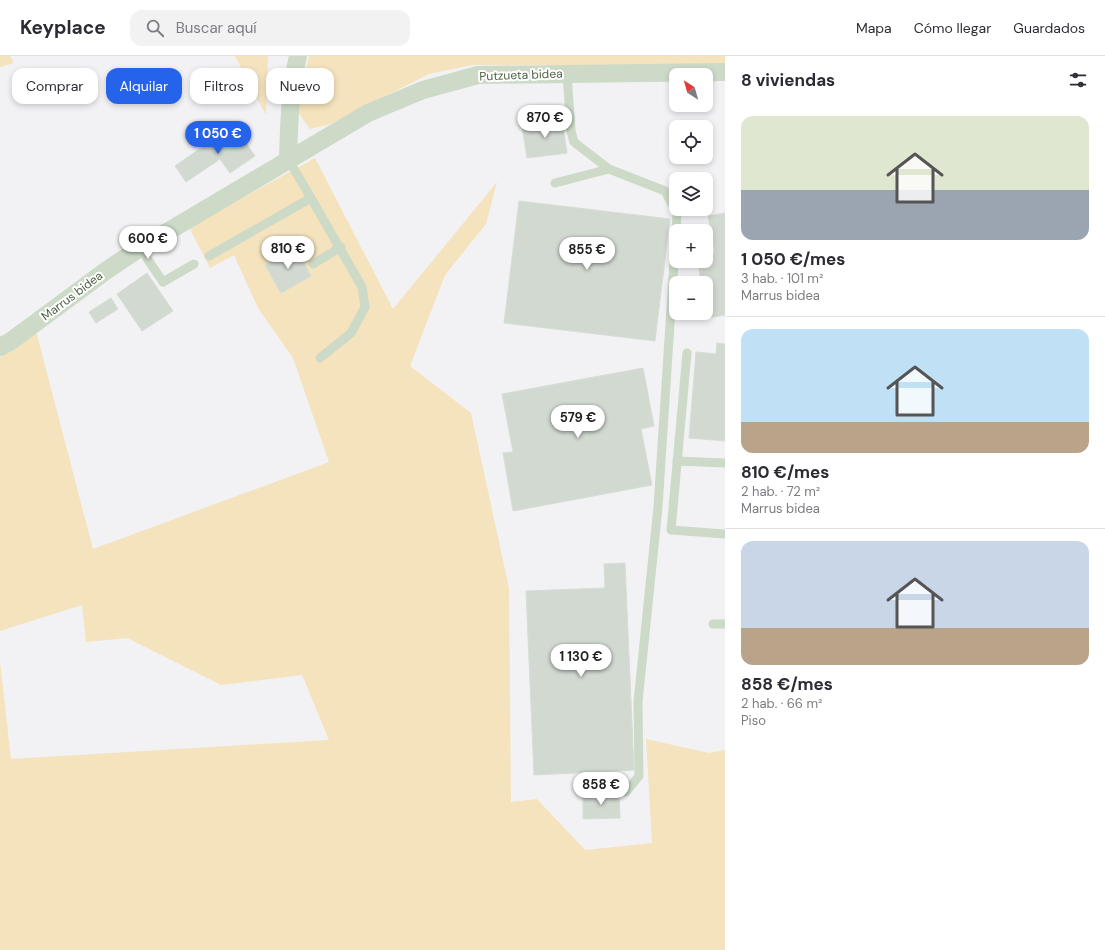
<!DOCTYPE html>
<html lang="es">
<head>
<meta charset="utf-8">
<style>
	body { margin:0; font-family:"DM Sans",sans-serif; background:#f2f2f3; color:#2b2b33; height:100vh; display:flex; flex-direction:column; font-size:15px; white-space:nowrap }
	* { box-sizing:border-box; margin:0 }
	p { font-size:13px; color:#7c7c81 }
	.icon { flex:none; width:22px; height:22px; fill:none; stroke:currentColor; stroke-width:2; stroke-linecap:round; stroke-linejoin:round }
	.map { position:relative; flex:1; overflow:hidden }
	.drawer { display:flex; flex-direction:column; background:#fff; width:380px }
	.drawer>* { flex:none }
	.banner { position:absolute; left:12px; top:12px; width:380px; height:36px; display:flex; gap:8px }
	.needle { width:26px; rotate:323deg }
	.buttons { position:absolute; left:669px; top:12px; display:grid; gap:8px }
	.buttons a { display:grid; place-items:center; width:44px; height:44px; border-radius:8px; background:#fff; box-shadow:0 2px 6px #0003; font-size:20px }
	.price { position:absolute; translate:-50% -34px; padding:0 9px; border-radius:14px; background:#fff; color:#222; font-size:13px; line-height:26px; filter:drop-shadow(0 1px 2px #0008) }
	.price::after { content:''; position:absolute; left:50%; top:24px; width:12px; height:9px; margin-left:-6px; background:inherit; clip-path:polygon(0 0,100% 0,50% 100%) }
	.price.selected { background:#2563eb; color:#fff }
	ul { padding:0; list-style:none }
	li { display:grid; align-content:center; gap:8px; height:212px; padding:0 16px }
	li+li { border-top:1px solid #e1e1e2 }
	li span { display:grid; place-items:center; height:124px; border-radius:12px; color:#555 }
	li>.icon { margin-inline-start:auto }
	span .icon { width:72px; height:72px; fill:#fffc; stroke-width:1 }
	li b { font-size:17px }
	h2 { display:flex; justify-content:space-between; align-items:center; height:48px; padding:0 16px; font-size:17px }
	.tag { padding:0 14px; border-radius:12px; background:#fff; box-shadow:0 2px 6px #0003; font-size:14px; line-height:36px }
	.tag.selected { background:#2563eb; color:#fff }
	header { display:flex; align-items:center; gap:24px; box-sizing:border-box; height:56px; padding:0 20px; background:#fff; border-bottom:1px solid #e1e1e2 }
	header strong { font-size:19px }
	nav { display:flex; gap:22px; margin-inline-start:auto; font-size:14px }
	.search { width:280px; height:36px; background:#f2f2f3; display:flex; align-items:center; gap:10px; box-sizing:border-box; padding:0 14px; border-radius:12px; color:#7c7c81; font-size:15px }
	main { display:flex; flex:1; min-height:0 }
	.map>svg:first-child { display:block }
</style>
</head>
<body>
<header>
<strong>Keyplace</strong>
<div class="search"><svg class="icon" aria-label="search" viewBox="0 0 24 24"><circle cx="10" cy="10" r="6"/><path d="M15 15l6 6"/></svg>Buscar aquí</div>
<nav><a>Mapa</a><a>Cómo llegar</a><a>Guardados</a></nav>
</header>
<main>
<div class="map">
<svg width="725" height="894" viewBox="0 0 725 894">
	<rect width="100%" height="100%" fill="#f2f2f4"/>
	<g fill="#f4e3bd">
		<polygon points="0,0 10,0 14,7 0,11"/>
		<polygon points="235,0 268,0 266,59"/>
		<polygon points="309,0 725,0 725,9 472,9 429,18 331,68 310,73 297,55"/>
		<polygon points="315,102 393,253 497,126 486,168 445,219 410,310 471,357 509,532 511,746 537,743 585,794 652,787 646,683 709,697 725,694 725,894 0,894 0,606 11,703 329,684 302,619 221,629 127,582 86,586 82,549 0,575 0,301 36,275 93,493 329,406 293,302 258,252 234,199 210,212 189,171"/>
	</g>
	<g fill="#d1d9d1" stroke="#d5ded5">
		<polygon points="562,64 567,97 527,102 522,70"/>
		<polygon points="234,69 255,100 230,117 220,103 186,126 175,110"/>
		<polygon points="519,145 670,163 655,285 504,267"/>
		<polygon points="725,157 725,259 707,262 706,227 701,227 698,205 706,205 706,198 715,197 708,160"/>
		<polygon points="296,192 311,220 281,237 265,209"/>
		<polygon points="147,217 173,255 142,275 117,238"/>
		<polygon points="111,242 118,253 96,267 89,256"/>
		<polygon points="717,287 725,288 725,385 689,382 696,296 716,298"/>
		<polygon points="643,312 654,370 641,373 652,429 513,455 503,397 513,396 502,338"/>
		<polygon points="625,507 634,714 534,719 526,535 605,532 604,508"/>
		<polygon points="619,737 620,762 583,763 583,738"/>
	</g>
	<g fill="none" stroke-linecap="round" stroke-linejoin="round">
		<g stroke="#ccdac7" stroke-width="9">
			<polyline points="567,18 571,75 574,86 609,113 665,135 677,157 676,175"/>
			<polyline points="555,127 609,113"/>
			<polyline points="311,142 362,231 365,251 351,277 320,302"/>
			<polyline points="140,192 163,226 194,208"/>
			<polyline points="209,200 311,142 288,103"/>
			<polyline points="313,208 341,191"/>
			<polyline points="687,297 671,474 725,478"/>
			<polyline points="677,405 725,407"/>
			<polyline points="713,568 725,568"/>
			<polyline points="626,736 639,720 638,646 658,451 676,176"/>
		</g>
		<g stroke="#ccdac7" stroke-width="18">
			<path d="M288 103C289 68 290 34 298 0"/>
			<polyline points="0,291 11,285 107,214 140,192 368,57 423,34 478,19 725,16"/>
		</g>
	</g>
	<g text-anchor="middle" stroke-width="4" stroke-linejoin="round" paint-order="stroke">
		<g font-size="12" fill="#4d6247" stroke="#fff">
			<text transform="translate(521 19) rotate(-2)" y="4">Putzueta bidea</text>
			<text transform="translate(72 240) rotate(-37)" y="4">Marrus bidea</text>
		</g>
	</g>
</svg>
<div class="buttons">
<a><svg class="needle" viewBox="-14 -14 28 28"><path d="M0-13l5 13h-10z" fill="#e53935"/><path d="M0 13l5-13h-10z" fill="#7c7c81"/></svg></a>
<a><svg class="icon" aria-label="locate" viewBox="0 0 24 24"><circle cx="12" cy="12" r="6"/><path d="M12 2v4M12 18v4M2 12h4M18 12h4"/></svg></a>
<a><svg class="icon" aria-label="layers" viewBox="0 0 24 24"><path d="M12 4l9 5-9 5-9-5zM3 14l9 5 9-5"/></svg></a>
<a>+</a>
<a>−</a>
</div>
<b class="price" style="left:545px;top:83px">870 €</b>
<b class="price selected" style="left:218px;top:99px">1 050 €</b>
<b class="price" style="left:148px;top:204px">600 €</b>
<b class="price" style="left:288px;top:214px">810 €</b>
<b class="price" style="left:587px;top:215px">855 €</b>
<b class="price" style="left:578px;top:383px">579 €</b>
<b class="price" style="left:581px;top:622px">1 130 €</b>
<b class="price" style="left:601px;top:750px">858 €</b>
<div class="banner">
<a class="tag">Comprar</a>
<a class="tag selected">Alquilar</a>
<a class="tag">Filtros</a>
<a class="tag">Nuevo</a>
</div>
</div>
<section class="drawer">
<h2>8 viviendas<svg class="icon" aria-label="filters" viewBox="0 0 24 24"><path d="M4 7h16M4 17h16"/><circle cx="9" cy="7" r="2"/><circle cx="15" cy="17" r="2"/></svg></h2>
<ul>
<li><span style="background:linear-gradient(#dfe7d0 60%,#9aa5b1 0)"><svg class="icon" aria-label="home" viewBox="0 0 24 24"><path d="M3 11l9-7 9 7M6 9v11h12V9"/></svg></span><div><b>1 050 €/mes</b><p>3 hab. · 101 m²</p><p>Marrus bidea</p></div></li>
<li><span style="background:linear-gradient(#bfe0f5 75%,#b9a48a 0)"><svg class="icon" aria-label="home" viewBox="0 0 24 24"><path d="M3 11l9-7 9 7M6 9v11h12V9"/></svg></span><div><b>810 €/mes</b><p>2 hab. · 72 m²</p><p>Marrus bidea</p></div></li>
<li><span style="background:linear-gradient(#c9d6e8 70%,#b9a48a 0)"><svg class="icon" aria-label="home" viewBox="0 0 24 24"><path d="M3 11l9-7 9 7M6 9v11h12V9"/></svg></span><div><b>858 €/mes</b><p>2 hab. · 66 m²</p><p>Piso</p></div></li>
</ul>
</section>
</main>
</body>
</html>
